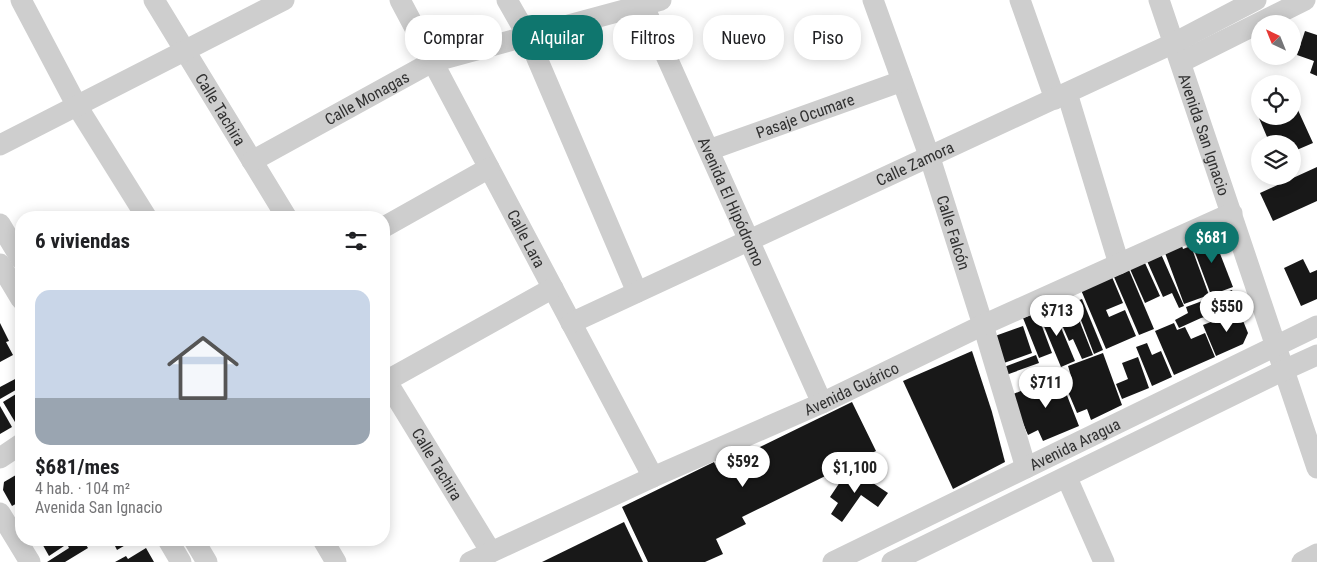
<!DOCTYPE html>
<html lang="es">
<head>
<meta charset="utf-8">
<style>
	body { margin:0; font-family:"Roboto Condensed",sans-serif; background:#f6f6f6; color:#202124; height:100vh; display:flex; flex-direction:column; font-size:19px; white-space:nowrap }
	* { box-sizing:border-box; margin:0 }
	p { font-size:16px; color:#757577 }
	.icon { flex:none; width:28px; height:28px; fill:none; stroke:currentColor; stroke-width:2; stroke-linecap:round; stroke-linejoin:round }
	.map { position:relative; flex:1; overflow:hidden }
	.panel { position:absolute; left:15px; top:211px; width:375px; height:335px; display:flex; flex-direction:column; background:#fff; border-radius:20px; box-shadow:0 2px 12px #0003 }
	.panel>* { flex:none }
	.guide { position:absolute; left:405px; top:15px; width:475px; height:45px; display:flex; gap:10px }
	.needle { width:32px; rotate:317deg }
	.buttons { position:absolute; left:1251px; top:15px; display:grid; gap:10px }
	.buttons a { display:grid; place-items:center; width:50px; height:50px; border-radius:50%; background:#fff; box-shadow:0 2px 12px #0003; font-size:25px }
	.price { position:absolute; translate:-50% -42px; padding:0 11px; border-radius:18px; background:#fff; color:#222; font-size:16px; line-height:32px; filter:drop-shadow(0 1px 2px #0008) }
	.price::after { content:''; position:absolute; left:50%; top:30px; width:15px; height:11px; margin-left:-8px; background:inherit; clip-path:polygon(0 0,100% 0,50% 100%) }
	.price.selected { background:#0f766e; color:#fff }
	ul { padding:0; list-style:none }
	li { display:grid; align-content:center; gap:10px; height:265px; padding:0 20px }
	li span { display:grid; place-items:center; height:155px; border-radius:15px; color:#555 }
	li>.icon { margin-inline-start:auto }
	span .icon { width:90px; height:90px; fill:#fffc; stroke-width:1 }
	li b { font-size:21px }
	h2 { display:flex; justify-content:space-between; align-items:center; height:60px; padding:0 20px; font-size:21px }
	.tag { padding:0 18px; border-radius:20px; background:#fff; box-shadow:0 2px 12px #0003; font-size:18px; line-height:45px }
	.tag.selected { background:#0f766e; color:#fff }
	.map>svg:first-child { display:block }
</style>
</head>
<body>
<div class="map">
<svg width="1317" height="562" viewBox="0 0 1317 562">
	<rect width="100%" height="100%" fill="#fff"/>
	<g fill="#181818">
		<polygon points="1305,31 1317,35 1317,76 1310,73 1314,61 1297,55"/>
		<polygon points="1292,97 1313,143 1292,152 1292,144 1270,144 1253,104 1260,101 1260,116 1292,116"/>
		<polygon points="1317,167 1317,201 1273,221 1260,193"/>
		<polygon points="1212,233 1233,287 1211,295 1191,242"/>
		<polygon points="1182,246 1183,249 1191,246 1209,295 1184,304 1165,253"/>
		<polygon points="1161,254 1184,306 1179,308 1172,293 1163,297 1147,261"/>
		<polygon points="1303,259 1310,273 1317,270 1317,299 1301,306 1284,268"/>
		<polygon points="1145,263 1160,296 1145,303 1130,269"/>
		<polygon points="1129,270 1154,329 1139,335 1114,277"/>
		<polygon points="1112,277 1123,303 1106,310 1109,317 1125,310 1136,336 1106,349 1081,290"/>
		<polygon points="1232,290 1238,308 1201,318 1179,328 1175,320 1188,313 1186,307"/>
		<polygon points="1082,299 1103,350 1094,354 1074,302"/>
		<polygon points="1072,302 1093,355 1082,359 1073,339 1069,341 1055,309"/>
		<polygon points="1052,306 1075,361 1061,367 1038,312"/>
		<polygon points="1239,311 1248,333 1243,344 1216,356 1203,325"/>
		<polygon points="1037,313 1052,353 1039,358 1023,318"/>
		<polygon points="0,323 9,341 6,342 13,355 0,362"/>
		<polygon points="1174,323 1177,330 1185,327 1191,339 1205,333 1215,357 1174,375 1155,331"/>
		<polygon points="1023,326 1032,353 1004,363 995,336"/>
		<polygon points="1147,343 1152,355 1161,351 1172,377 1152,386 1136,347"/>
		<polygon points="972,351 992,412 1005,462 953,489 903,381"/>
		<polygon points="1103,353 1122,405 1091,420 1087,409 1077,413 1063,380 1071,376 1068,366"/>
		<polygon points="1036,355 1039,363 1006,375 1004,367"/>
		<polygon points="1138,357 1149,388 1122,399 1116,384 1128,379 1122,363"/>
		<polygon points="1059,375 1079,426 1043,441 1038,430 1028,435 1011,395"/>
		<polygon points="17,378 21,387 0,399 0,387"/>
		<polygon points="21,391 21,425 18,427 3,402"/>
		<polygon points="852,402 876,451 742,517 746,524 716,539 723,554 705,562 648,562 622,507 714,462 717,468"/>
		<polygon points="0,406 12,427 0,434"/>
		<polygon points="21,472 21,501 12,506 3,490 4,482"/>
		<polygon points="846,473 855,479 858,473 888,493 878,507 861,495 842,522 831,514 838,503 830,497"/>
		<polygon points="624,522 643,562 542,562"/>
		<polygon points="40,540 83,540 88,548 65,562 47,562 69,548 67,544 49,556"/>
		<polygon points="112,540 134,540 117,550"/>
		<polygon points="146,548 154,562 115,562 126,556 128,559"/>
	</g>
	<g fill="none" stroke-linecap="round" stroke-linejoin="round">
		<g stroke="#cecece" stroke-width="21">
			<polyline points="21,0 77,106 147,218"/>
			<path id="s1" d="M154 0 287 218"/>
			<path id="s2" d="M400 0 653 477"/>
			<polyline points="507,0 527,35 637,292"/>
			<path id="s3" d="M641 0 822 403"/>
			<path id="s4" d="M873 0 930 158 983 325 1026 468"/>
			<polyline points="1020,0 1055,99"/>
			<path id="s5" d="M1159 0 1317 468"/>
			<polyline points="1181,62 1305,0"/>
			<polyline points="1067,93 1119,264"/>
			<polyline points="0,145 284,0"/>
			<path id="s6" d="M709 150 902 81"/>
			<path id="s7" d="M252 161 432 62 661 0"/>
			<polyline points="0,224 21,259"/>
			<polyline points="384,227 489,168"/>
			<polyline points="0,264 21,299"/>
			<path id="s8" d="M571 323 1174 43 1256 0"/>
			<path id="s9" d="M384 377 491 552"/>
			<polyline points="386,381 553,288"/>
			<polyline points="0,458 21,444"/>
			<polyline points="1067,478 1104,562"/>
			<polyline points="0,513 30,562"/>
			<polyline points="168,540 181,562"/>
			<polyline points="194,540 207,562"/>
			<polyline points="323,540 336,562"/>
			<path id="s10" d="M470 562 653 477 822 403 983 325 1232 213"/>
			<path id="s11" d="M833 562 1317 326"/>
			<polyline points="892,562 1284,370 1317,355"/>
			<polyline points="1302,562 1317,554"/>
		</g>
	</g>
	<g text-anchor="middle" stroke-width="5" stroke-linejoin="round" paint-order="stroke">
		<g font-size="16" fill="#313131" stroke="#fff">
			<text dy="6" stroke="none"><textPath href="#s7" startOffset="131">Calle Monagas</textPath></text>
			<text dy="6" stroke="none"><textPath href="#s1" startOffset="128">Calle Tachira</textPath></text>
			<text dy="6" stroke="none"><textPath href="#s6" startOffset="102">Pasaje Ocumare</textPath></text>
			<text dy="6" stroke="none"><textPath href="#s5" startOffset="142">Avenida San Ignacio</textPath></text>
			<text dy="6" stroke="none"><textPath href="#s8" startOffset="379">Calle Zamora</textPath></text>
			<text dy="6" stroke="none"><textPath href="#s3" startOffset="221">Avenida El Hipódromo</textPath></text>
			<text dy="6" stroke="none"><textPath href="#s4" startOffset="246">Calle Falcón</textPath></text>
			<text dy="6" stroke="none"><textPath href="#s2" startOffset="270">Calle Lara</textPath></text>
			<text dy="6" stroke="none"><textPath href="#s10" startOffset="419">Avenida Guárico</textPath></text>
			<text dy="6" stroke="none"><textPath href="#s11" startOffset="269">Avenida Aragua</textPath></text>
			<text dy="6" stroke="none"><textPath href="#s9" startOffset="102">Calle Tachira</textPath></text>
		</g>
	</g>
</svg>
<div class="buttons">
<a><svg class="needle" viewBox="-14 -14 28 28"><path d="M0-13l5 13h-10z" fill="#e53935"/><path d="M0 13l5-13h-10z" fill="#757577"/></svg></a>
<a><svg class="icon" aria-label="locate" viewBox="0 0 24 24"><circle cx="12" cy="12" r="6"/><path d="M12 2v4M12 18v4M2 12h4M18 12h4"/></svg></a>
<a><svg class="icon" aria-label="layers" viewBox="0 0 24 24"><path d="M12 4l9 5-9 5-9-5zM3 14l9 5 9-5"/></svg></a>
</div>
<b class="price selected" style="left:1212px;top:264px">$681</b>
<b class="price" style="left:1227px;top:333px">$550</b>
<b class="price" style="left:1057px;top:337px">$713</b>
<b class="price" style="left:1046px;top:409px">$711</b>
<b class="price" style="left:743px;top:488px">$592</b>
<b class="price" style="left:855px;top:494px">$1,100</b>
<div class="guide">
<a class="tag">Comprar</a>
<a class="tag selected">Alquilar</a>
<a class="tag">Filtros</a>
<a class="tag">Nuevo</a>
<a class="tag">Piso</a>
</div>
<section class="panel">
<h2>6 viviendas<svg class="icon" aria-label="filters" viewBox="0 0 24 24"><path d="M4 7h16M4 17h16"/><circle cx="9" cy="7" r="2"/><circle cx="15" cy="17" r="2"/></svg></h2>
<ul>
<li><span style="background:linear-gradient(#c9d6e8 70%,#9aa5b1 0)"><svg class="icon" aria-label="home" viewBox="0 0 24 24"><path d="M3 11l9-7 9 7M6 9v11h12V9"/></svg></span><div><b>$681/mes</b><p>4 hab. · 104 m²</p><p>Avenida San Ignacio</p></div></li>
</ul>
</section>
</div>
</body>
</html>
